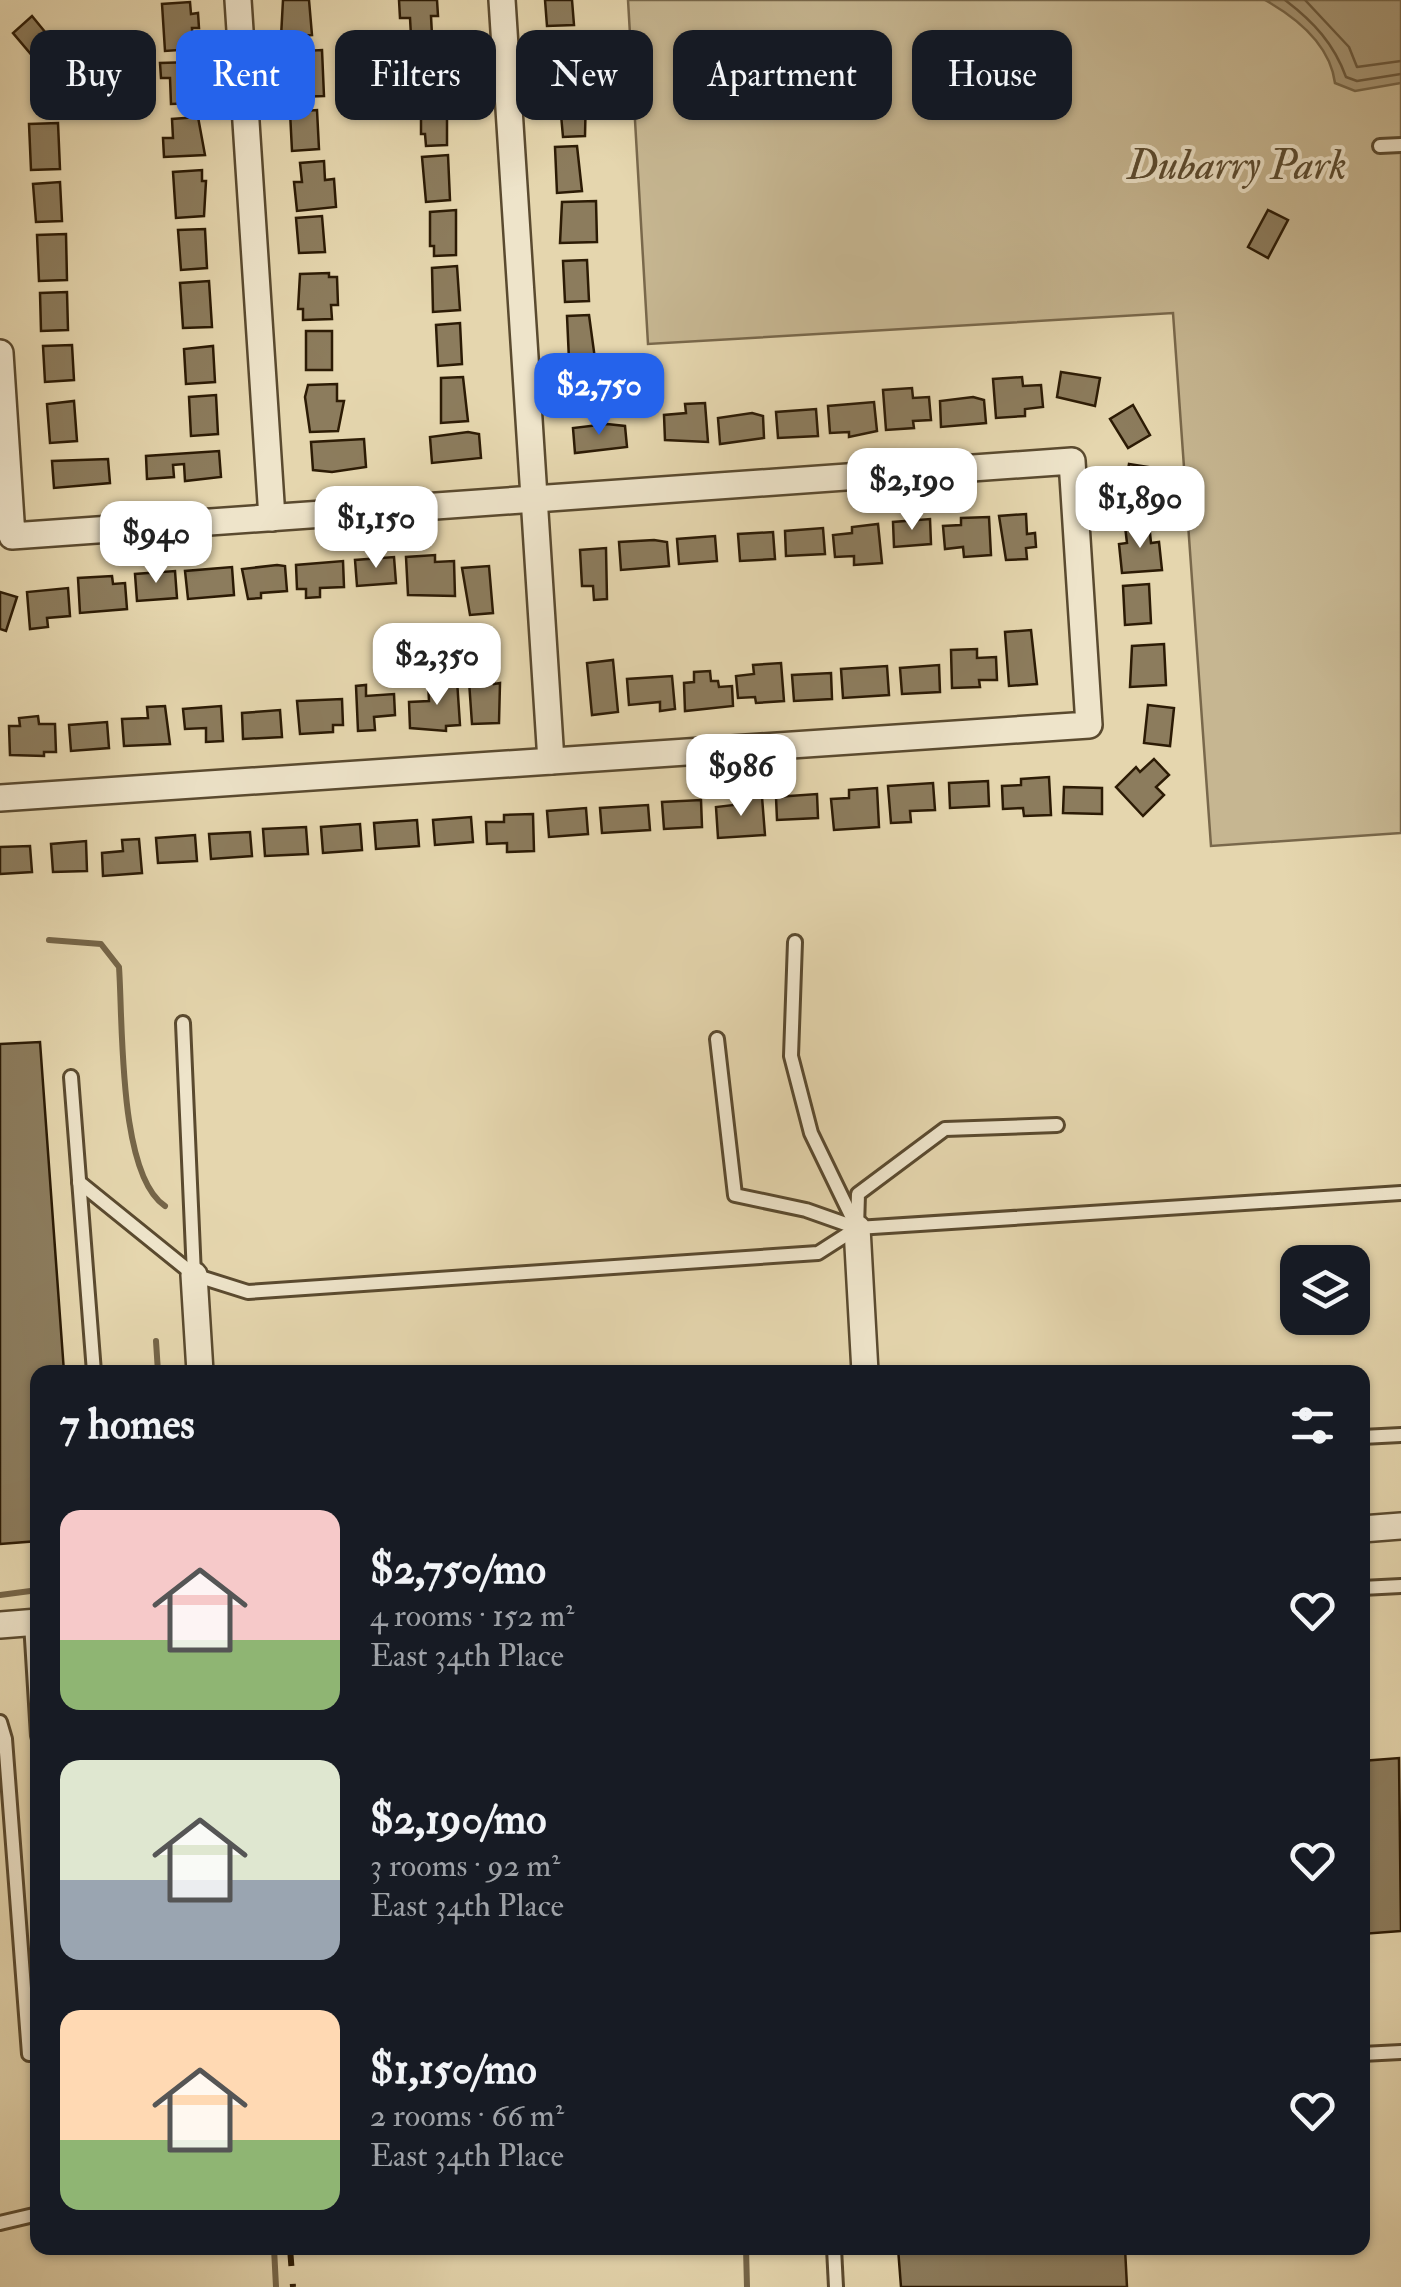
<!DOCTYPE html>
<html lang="en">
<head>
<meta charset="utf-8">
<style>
	body { margin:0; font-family:"IM FELL Double Pica",serif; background:#242831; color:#f1f3f6; height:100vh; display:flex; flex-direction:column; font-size:38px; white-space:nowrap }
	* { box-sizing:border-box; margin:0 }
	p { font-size:32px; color:#9ea1a6 }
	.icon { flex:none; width:55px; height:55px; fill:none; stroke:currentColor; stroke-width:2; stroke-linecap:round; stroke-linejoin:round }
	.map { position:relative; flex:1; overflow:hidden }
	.details { position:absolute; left:30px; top:1365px; width:1340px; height:890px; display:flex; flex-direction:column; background:#171b24; border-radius:20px; box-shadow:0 2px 8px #0004 }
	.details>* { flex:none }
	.banner { position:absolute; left:30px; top:30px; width:1342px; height:90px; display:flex; gap:20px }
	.buttons { position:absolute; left:1280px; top:1245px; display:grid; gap:20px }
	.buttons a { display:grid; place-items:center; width:90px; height:90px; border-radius:20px; background:#171b24; box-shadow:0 2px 8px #0004; font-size:50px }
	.price { position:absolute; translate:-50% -85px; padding:0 22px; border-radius:20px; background:#fff; color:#222; font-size:32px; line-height:65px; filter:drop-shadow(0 2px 5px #0008) }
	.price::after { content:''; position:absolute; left:50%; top:60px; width:30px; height:22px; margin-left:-15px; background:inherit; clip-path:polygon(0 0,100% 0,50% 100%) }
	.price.current { background:#2563eb; color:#fff }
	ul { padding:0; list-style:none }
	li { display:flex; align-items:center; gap:30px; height:250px; padding:0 30px }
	li span { display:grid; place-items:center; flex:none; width:280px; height:200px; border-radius:20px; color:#555 }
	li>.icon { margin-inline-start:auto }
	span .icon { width:120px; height:120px; fill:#fffc; stroke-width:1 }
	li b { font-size:42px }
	h2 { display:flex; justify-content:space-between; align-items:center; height:120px; padding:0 30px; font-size:42px }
	.chip { padding:0 35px; border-radius:20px; background:#171b24; box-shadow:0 2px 8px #0004; font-size:35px; line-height:90px }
	.chip.current { background:#2563eb; color:#fff }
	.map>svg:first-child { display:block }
</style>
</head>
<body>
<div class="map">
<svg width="1401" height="2287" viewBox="0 0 1401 2287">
	<rect width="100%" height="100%" fill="#e5d6ae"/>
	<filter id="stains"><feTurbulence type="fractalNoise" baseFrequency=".002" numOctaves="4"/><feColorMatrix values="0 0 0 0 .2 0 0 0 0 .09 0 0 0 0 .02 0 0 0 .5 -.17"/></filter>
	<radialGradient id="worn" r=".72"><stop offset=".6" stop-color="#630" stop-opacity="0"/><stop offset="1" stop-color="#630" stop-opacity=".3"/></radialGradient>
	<polygon fill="#c6b691" stroke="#79684b" stroke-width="2.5" points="628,0 1401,0 1401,833 1211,846 1173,313 648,344"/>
	<path fill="#a69675" stroke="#756548" stroke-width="2.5" d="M1265 0H1401V83L1355 91 1335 83C1330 45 1297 18 1265 0Z"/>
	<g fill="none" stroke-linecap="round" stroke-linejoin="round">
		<g stroke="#69583d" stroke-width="2.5">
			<path d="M1285 0C1314 22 1334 44 1346 77L1357 81 1401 74"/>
			<polyline points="1305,0 1349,47 1357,67 1401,61"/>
		</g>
		<g stroke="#756548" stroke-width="6">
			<path d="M49 940 101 944 119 967C123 1022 118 1175 165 1206"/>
			<polyline points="156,1341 158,1372"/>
			<polyline points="0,1595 38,1590"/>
			<polyline points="274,2248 276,2287"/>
			<polyline points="746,2248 747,2287"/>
		</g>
	</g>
	<g fill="#8c7c5d" stroke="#2c1b05" stroke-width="2.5">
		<polygon points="283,0 309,0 312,35 281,37"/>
		<polygon points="399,0 437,0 438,16 431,16 432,35 411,36 410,18 400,18"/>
		<polygon points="545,0 572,0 574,25 547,26"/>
		<polygon points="190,2 191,14 198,13 199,28 192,28 193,49 165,51 162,4"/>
		<polygon points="32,16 59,49 40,65 13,33"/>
		<polygon points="581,39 582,76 556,77 555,40"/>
		<polygon points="322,50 324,96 297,97 295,67 287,67 286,52"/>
		<polygon points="444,50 446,83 413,85 412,73 419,72 418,51"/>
		<polygon points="193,62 198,103 171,104 170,78 161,78 160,63"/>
		<polygon points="40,74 66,74 66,113 39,113"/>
		<polygon points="586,91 585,136 563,137 559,92"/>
		<polygon points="447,100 447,145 426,146 425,134 421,134 421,101"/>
		<polygon points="317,110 319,149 292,151 290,112"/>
		<polygon points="198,117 205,155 164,157 163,138 173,138 172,119"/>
		<polygon points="58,123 60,169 31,170 29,124"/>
		<polygon points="577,146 582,191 557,193 555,147"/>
		<polygon points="448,155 450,200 426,202 422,157"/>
		<polygon points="324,161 325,180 334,179 336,207 297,211 294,182 302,182 300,163"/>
		<polygon points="202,170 202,181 206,181 204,216 176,218 173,172"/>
		<polygon points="60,182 62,221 36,222 33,184"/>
		<polygon points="596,201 597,242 560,243 562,202"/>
		<polygon points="456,210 456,255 434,256 434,246 430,246 430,212"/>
		<polygon points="1268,210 1288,220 1268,258 1248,247"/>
		<polygon points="322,216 325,252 299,253 296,218"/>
		<polygon points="205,229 207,268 181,270 178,230"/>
		<polygon points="66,234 67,280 39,281 37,235"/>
		<polygon points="587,260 589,301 565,302 563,261"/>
		<polygon points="457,266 460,310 433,312 432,268"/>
		<polygon points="329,273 329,277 337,277 338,305 331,305 332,319 303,320 303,309 298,309 300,274"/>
		<polygon points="209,281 212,327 183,328 180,283"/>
		<polygon points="67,292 68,330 41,331 40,293"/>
		<polygon points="589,315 595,359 569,360 567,316"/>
		<polygon points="460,323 462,364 438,366 436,325"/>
		<rect x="306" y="331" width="26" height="39"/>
		<polygon points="72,345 74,380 45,382 43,346"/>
		<polygon points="213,346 215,382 186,384 184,349"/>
		<polygon points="593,371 595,413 571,413 570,372"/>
		<polygon points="1061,372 1100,378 1095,406 1057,397"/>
		<polygon points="463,377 468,421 441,423 441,378"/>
		<polygon points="1022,377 1023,386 1041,385 1043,407 1025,409 1025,416 996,418 993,379"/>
		<polygon points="337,384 337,401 344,401 338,431 310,432 305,397 308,385"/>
		<polygon points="912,388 913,398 929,397 931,420 913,421 914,428 886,430 883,390"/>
		<polygon points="216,395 218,434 191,436 189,397"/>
		<polygon points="973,397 984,400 986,423 941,427 940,401"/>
		<polygon points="74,401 77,441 50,443 47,404"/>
		<polygon points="874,402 877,431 849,437 849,432 830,433 828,406"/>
		<polygon points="705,403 708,442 665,440 664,415 686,413 685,404"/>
		<polygon points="1133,405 1150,435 1128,448 1110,419"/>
		<polygon points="816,409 818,436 778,438 776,412"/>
		<polygon points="752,413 763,416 764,438 720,444 718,418"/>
		<polygon points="607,424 625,426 627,447 575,453 573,428"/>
		<polygon points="468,432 479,434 481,458 432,463 430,437"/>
		<polygon points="364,439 366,467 332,472 313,470 311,442"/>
		<polygon points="219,451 221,477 185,481 184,464 173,465 174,477 147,479 146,456"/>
		<polygon points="108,459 110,483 54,488 52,461"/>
		<polygon points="1129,464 1161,469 1159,481 1153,480 1147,514 1121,510"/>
		<polygon points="1026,514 1027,534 1035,533 1036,547 1026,548 1027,559 1006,560 999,516"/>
		<polygon points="989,517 991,555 964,557 963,547 945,549 943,526 961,525 961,518"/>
		<polygon points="930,519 931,544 894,547 893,522"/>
		<polygon points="1149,523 1151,543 1159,542 1162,570 1122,573 1119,544 1127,543 1125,526"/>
		<polygon points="878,524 882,563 854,565 854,556 835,557 833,535 852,533 852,527"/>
		<polygon points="823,528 825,554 786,556 785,531"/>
		<polygon points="773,532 775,559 740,561 738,534"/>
		<polygon points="715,536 717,561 679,564 677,539"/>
		<polygon points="654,540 667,542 669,566 621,570 619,542"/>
		<polygon points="606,548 607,599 594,600 593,586 582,586 580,550"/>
		<polygon points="435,555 435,562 454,561 455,596 408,595 406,557"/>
		<polygon points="394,557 396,583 357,586 355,560"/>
		<polygon points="343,561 344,587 320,588 320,597 306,598 306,589 297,589 296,565"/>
		<polygon points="277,565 285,566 287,591 261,593 261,598 248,599 242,569"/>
		<polygon points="489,566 493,613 470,615 462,568"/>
		<polygon points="232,567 234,595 188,599 185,571"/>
		<polygon points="175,571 177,598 137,601 135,574"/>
		<polygon points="112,576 113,584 125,583 127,609 80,613 78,578"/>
		<polygon points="1149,584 1151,623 1125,625 1123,586"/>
		<polygon points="68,588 70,616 47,618 48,627 30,629 27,592"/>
		<polygon points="0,592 17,597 6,631 0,629"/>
		<polygon points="1031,630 1037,684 1009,686 1005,632"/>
		<polygon points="1164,644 1166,685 1130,687 1132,646"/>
		<polygon points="977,649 977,658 996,657 997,680 979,680 980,687 952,688 951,650"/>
		<polygon points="613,660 618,712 592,715 587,663"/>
		<polygon points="781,663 784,701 756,703 755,697 738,698 736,676 754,674 753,665"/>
		<polygon points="494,665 494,684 500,683 499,723 472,724 468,667"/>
		<polygon points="939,665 940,692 902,694 900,668"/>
		<polygon points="887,666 889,695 843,698 841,669"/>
		<polygon points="710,671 711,681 718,681 719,687 732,686 733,706 685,711 684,683 694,682 694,672"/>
		<polygon points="831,673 832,699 794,701 792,675"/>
		<polygon points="672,676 675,709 660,711 660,702 629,705 627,679"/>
		<polygon points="457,680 460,725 446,726 446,731 410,728 409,702 429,701 428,682"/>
		<polygon points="366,685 366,696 394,694 395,715 374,717 375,730 358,731 356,686"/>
		<polygon points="342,699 343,725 333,725 333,732 300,734 297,701"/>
		<polygon points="1148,705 1174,708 1170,746 1144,743"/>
		<polygon points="165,706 170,744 124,746 122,719 148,718 147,707"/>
		<polygon points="221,706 223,741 206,742 206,728 185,729 183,709"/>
		<polygon points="280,710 282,737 243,739 242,713"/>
		<polygon points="38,716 39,724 55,724 56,752 44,752 44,756 10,755 9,726 20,726 19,718"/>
		<polygon points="107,722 109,748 71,751 69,725"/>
		<polygon points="1154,759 1169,775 1156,787 1164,795 1143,816 1116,787 1136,767 1140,772"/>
		<polygon points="1049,777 1051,815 1024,816 1023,808 1003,809 1002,786 1021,785 1021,779"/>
		<polygon points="988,781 989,806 950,808 949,783"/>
		<polygon points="933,783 935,810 910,811 911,822 891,823 888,786"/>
		<polygon points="1064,787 1102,788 1102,814 1063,813"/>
		<polygon points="877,788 879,827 834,830 831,799 849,798 849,790"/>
		<polygon points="817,794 818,818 777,820 776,797"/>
		<polygon points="762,797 765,835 718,838 716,807 734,805 733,799"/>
		<polygon points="701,800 702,827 664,829 662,802"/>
		<polygon points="648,805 650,830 602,833 600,808"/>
		<polygon points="586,808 588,834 549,837 547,811"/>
		<polygon points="533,814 534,851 507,852 507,843 487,844 486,822 504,822 504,815"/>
		<polygon points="471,817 473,842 435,845 433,820"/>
		<polygon points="417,820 419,846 376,849 374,823"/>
		<polygon points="360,824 362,850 323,853 321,827"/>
		<polygon points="306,827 308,854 265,856 263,829"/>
		<polygon points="250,832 252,856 211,859 209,834"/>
		<polygon points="195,835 197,861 158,863 156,838"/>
		<polygon points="139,839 142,873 103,876 102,853 123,851 122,840"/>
		<polygon points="86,841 87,871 53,872 51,844"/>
		<polygon points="30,846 32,872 0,874 0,847"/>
		<polygon points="40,1042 64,1372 38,1372 38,1541 0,1544 0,1044"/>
		<polygon points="1399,1758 1401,1931 1362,1934 1362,1761"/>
		<polygon points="898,2248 1125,2248 1127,2287 901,2287"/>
	</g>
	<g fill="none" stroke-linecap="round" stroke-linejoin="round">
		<defs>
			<g id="lane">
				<polyline points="1380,146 1401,145"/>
				<polyline points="795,942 791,1056 811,1133 856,1226"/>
				<polyline points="183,1023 194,1275"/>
				<polyline points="717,1039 735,1195 806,1210 857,1228"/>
				<polyline points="71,1077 94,1372"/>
				<polyline points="1057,1125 945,1129 858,1194 857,1228 1401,1193"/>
				<polyline points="79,1182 194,1275 248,1292 818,1253 857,1228"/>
				<polyline points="1362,1437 1401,1435"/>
				<polyline points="1362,1588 1401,1586"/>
				<polyline points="31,1623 38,1736"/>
				<polyline points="0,1722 5,1739 29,2054"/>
				<polyline points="1362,2054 1401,2052"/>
				<polyline points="0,2223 38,2214"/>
				<polyline points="834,2248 836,2287"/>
			</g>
			<g id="street">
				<polyline points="238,0 272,518"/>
				<polyline points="502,0 551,761"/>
				<polyline points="0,353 12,536 1072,461 1089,725 0,798"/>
				<polyline points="857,1228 865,1372"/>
				<polyline points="194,1275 200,1372"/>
				<polyline points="1362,1529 1401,1526"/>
				<polyline points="0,1625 38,1622"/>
			</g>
		</defs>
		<use href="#lane" stroke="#5a4a2f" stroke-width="18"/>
		<use href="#street" stroke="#5a4a2f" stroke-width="30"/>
		<use href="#lane" stroke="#eee4ca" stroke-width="12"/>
		<use href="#street" stroke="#eee4ca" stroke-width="25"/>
		<polyline stroke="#2c1b05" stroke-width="6" stroke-dasharray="18 18" stroke-linecap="butt" points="290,2248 293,2287"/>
	</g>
	<g text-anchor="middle" stroke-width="8" stroke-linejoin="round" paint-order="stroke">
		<g font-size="42" font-style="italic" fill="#5a4a2f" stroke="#eee4ca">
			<text x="1237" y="179">Dubarry Park</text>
		</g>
	</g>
	<rect width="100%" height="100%" filter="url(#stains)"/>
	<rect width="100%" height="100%" fill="url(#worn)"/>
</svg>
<div class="buttons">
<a><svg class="icon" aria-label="layers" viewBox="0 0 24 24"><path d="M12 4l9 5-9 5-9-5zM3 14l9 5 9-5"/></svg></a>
</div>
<b class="price current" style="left:599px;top:438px">$2,750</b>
<b class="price" style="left:912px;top:533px">$2,190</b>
<b class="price" style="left:1140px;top:551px">$1,890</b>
<b class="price" style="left:376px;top:571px">$1,150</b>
<b class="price" style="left:156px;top:586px">$940</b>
<b class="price" style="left:437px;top:708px">$2,350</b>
<b class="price" style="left:741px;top:819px">$986</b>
<div class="banner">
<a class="chip">Buy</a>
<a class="chip current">Rent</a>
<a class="chip">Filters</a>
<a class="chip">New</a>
<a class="chip">Apartment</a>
<a class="chip">House</a>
</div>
<section class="details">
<h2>7 homes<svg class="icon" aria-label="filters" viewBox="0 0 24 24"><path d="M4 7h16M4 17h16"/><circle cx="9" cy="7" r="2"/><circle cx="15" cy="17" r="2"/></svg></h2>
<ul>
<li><span style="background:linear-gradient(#f6c9c9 65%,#8fb573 0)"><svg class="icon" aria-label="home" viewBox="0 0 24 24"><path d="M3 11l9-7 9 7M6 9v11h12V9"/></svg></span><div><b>$2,750/mo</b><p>4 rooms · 152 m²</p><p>East 34th Place</p></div><svg class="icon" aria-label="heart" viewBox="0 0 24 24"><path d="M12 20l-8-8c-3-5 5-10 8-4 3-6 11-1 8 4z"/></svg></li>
<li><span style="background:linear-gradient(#dfe7d0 60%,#9aa5b1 0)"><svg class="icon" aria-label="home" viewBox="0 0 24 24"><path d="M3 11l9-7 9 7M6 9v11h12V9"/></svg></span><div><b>$2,190/mo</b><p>3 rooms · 92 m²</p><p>East 34th Place</p></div><svg class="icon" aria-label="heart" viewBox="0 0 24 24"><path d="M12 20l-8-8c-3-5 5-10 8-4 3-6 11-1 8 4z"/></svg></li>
<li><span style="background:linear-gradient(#ffd9b3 65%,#8fb573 0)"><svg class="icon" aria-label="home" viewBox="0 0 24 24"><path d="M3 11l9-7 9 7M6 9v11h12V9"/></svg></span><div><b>$1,150/mo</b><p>2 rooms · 66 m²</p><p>East 34th Place</p></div><svg class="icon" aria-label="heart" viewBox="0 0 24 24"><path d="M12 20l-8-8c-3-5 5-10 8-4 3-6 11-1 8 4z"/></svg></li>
</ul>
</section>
</div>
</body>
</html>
